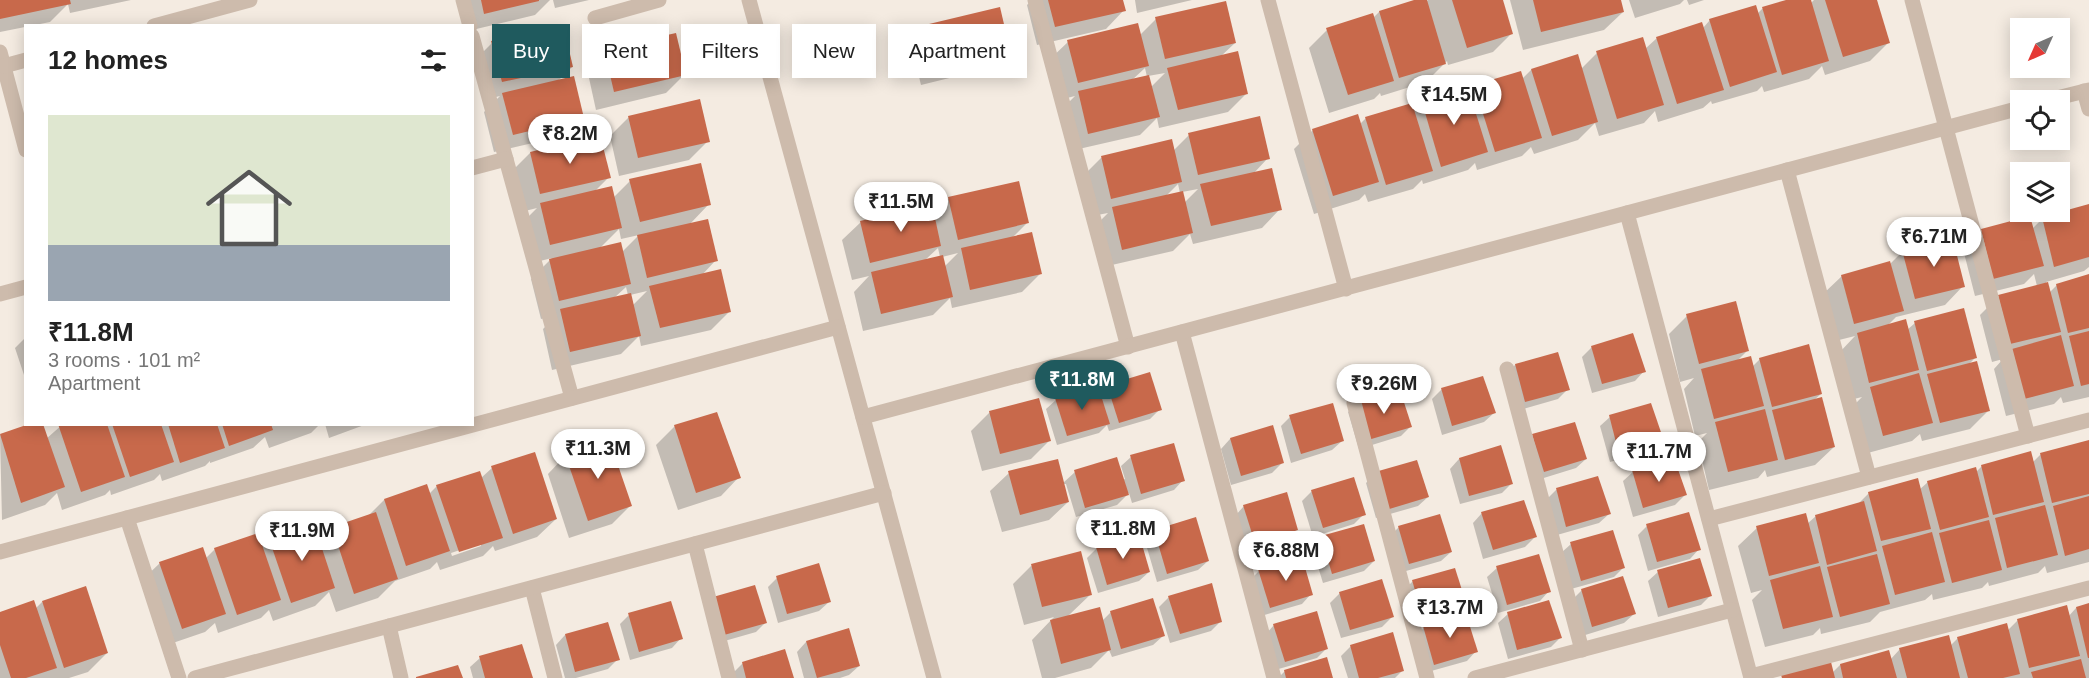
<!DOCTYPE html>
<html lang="en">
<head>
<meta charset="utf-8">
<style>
	body { margin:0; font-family:Arial,sans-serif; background:#f6f6f6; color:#222; height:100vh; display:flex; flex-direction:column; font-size:22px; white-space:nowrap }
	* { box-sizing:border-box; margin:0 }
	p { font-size:20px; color:#767676 }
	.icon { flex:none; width:33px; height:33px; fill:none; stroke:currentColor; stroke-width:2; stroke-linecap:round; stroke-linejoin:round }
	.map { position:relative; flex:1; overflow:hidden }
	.details { position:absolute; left:24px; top:24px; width:450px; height:402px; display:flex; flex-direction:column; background:#fff; border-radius:0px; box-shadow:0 3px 15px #0003 }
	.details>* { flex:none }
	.guide { position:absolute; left:492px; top:24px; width:570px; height:54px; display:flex; gap:12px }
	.needle { width:39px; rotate:225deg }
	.tools { position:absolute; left:2010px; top:18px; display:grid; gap:12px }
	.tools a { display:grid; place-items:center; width:60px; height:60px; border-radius:0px; background:#fff; box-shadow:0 3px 15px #0003; font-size:30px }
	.price { position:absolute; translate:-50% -51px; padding:0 14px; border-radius:21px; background:#fff; color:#222; font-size:20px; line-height:39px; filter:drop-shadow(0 2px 3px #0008) }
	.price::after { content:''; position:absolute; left:50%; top:36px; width:18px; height:14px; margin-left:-9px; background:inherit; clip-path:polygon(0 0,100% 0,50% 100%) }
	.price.selected { background:#1f5a5e; color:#fff }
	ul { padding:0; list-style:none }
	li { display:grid; align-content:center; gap:12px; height:318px; padding:0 24px }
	li span { display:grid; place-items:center; height:186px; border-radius:0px; color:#555 }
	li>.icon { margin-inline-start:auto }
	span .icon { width:108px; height:108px; fill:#fffc; stroke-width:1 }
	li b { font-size:26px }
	h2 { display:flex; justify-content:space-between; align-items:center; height:72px; padding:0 24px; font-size:26px }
	.tag { padding:0 21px; border-radius:0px; background:#fff; box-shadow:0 3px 15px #0003; font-size:21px; line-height:54px }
	.tag.selected { background:#1f5a5e; color:#fff }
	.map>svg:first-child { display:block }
</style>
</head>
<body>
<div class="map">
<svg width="2089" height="678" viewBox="0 0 2089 678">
	<rect width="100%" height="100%" fill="#f4ebe1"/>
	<g fill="#0003" fill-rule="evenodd">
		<polygon points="0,0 131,0 70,13 68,4 50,22 0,32"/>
		<polygon points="458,0 550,0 535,15 472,30"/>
		<polygon points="553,0 589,0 555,8"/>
		<polygon points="1032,0 1122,0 1124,10 1106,29 1037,45 1027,5"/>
		<polygon points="1135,0 1192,0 1137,13"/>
		<polygon points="1419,0 1426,2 1428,0 1502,0 1512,33 1493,52 1448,65 1447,61 1426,82 1381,96 1380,93 1374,99 1329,113 1309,48 1327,30 1373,18 1379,12"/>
		<polygon points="1510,0 1620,0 1623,12 1604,30 1523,50"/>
		<polygon points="1629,0 1684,0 1680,4 1635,18"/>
		<polygon points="1687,0 1704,0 1689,5"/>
		<polygon points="1791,0 1809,0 1810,4 1814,0 1875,0 1888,43 1870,61 1825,75 1822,66 1809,79 1764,92 1762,86 1757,91 1712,104 1711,101 1703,108 1658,122 1655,111 1644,123 1599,136 1595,123 1578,140 1534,154 1531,147 1522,156 1477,170 1475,163 1468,170 1423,184 1422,180 1413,189 1368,202 1365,194 1359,200 1314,214 1294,149 1313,130 1360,124 1366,118 1413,109 1421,101 1466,87 1468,93 1475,86 1522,79 1531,70 1581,69 1597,53 1645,49 1657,38 1703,28 1710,20 1757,14 1762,9"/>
		<path d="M1156 19 1235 43 1220 57 1247 93 1228 112 1159 128 1157 118 1140 135 1070 151 1060 111 1075 96 1059 100 1049 60 1068 42 1140 35ZM1145 68 1147 77 1132 80ZM1165 73 1151 87 1148 76Z"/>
		<polygon points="930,26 1009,50 990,68 921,85 911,44"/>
		<polygon points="492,43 572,67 558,81 582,118 563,136 494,152 484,112 500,96 484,100 474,61"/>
		<polygon points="605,51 684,75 666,93 596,110 587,69"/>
		<polygon points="629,117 708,141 689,160 619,176 610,136"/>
		<path d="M1189 135 1268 158 1253 174 1280 209 1262 228 1193 244 1190 234 1173 251 1103 267 1094 227 1108 213 1092 216 1083 176 1101 158 1171 141 1173 151ZM1178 184 1180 193 1165 197ZM1198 189 1184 203 1182 192Z"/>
		<path d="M530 153 609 177 595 191 613 198 630 181 709 204 689 225 716 260 701 276 729 312 711 330 641 346 639 336 621 354 552 370 543 329 557 315 541 319 531 279 552 258 532 263 522 223 537 208 521 212 512 171ZM619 229 621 239 639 235 622 252 600 248ZM626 287 628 295 614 298ZM647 291 633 305 630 295Z"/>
		<path d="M949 198 1027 223 1012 238 1040 274 1022 292 952 308 950 298 933 315 863 331 854 292 869 276 852 280 842 240 861 222 933 215ZM938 248 940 257 924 261ZM958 253 944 267 942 257Z"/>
		<polygon points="2089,205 2089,267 2084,271 2046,282 2049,293 2057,285 2089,276 2089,397 2063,403 2061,397 2054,404 2006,416 1994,369 2003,359 1992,362 1980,315 1998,297 2037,286 2034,274 2024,284 1975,296 1963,249 1982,231 2032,229 2043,218"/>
		<polygon points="1903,251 1963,286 1945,305 1896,317 1887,326 1907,330 1915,323 1975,358 1968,365 1989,410 1970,429 1922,441 1920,434 1912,441 1864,454 1852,407 1862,397 1850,400 1839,353 1855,336 1835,341 1823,294 1842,276 1890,264"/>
		<polygon points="1687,316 1747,351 1737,361 1752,367 1760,359 1821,394 1814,400 1834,447 1815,465 1767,477 1765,470 1758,478 1709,490 1698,442 1707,433 1695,436 1684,389 1694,378 1680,382 1669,334"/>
		<polygon points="26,337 26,381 15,348"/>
		<polygon points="1592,347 1644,371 1635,381 1592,393 1582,357"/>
		<polygon points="1515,365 1568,389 1558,399 1516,411 1506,375"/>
		<polygon points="1108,386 1160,409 1150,419 1109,431 1107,425 1099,433 1057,445 1046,409 1056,400 1099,394"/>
		<polygon points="1442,389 1494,413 1484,422 1442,435 1432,399"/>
		<polygon points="1358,403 1410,427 1401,436 1359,449 1348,412"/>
		<polygon points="990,412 1049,441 1031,459 982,471 971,431"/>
		<polygon points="1290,417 1342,441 1332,450 1291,463 1281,426"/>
		<polygon points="1610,417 1662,441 1653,450 1610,462 1600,426"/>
		<polygon points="34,424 46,439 63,424 320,424 311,433 269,448 265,437 253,448 210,463 210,461 205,466 162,481 160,474 154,480 111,495 110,490 105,495 62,510 57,493 45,505 2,520 0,435"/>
		<polygon points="325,424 367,424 329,438"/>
		<polygon points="675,426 739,477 721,496 678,510 656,445"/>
		<polygon points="1272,427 1282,463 1272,473 1231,485 1221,449 1230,439"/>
		<polygon points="1533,435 1586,459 1576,468 1534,481 1523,445"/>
		<polygon points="2089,445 2089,562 2047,573 2045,566 2038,573 1989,586 1988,582 1982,588 1933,600 1932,594 1925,600 1880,612 1870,622 1821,634 1820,628 1813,635 1765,647 1752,600 1762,590 1751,593 1738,546 1757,528 1807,524 1816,516 1858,504 1869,493 1919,490 1928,482 1976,472 1982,466 2032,463 2041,454"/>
		<path d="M534 453 556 519 537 537 495 551 493 546 483 556 440 570 437 562 430 569 395 581 378 598 336 612 329 592 315 606 273 621 269 610 261 618 218 633 215 623 205 632 164 646 141 581 160 563 205 559 215 549 261 545 269 537 318 542 332 528 368 516 384 500 429 494 437 486 481 478 492 468ZM481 543V546L452 556 451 553Z"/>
		<polygon points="566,455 630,506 612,524 569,538 548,474"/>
		<polygon points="1131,457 1183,480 1174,490 1132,503 1129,493 1117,505 1076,517 1066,484 1063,484 1068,502 1049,520 1002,532 990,491 1009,473 1063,483 1075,472 1122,480 1125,479 1121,466"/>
		<polygon points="1459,459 1512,483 1502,493 1460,504 1450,469"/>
		<polygon points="1633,472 1685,495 1675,505 1633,517 1623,481"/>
		<polygon points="1376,473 1428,497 1418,506 1376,518 1366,483"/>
		<polygon points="1597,478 1609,514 1599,523 1557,535 1547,499 1556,490"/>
		<polygon points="1312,491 1364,514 1354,524 1313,537 1302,501"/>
		<polygon points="1244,506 1296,530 1286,540 1245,552 1235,516"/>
		<polygon points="1482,513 1535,537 1525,547 1483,559 1473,523"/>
		<polygon points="1647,526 1699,549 1690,559 1648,571 1638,535"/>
		<polygon points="1399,527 1451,552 1441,561 1399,573 1389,537"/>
		<polygon points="1154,531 1208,561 1198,570 1157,582 1145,541"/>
		<polygon points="1322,537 1374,561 1364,571 1323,583 1312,547"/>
		<polygon points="1571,544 1623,568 1614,577 1571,589 1561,553"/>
		<polygon points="1097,548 1149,572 1139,581 1098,593 1087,558"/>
		<polygon points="1031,566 1091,594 1068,616 1102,621 1111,612 1163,636 1153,645 1112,657 1109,650 1091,668 1055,678 1042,678 1032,640 1054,617 1024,625 1013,584"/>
		<polygon points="1497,568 1549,591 1540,601 1498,613 1487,577"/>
		<polygon points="1259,571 1311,594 1302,604 1261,616 1250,580"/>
		<polygon points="1658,572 1710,596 1701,605 1658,617 1648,581"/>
		<polygon points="777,578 829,602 819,611 778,623 768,587"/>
		<polygon points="1413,581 1466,605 1456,615 1414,627 1403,591"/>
		<polygon points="1582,590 1634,614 1624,623 1582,636 1572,600"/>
		<polygon points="1340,593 1392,617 1382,627 1341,638 1330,603"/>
		<polygon points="1169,597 1221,621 1211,631 1170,643 1159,607"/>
		<polygon points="714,599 765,623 756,632 714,644"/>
		<polygon points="42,602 107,653 88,672 69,678 0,678 0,613 35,609"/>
		<polygon points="2089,605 2089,678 1780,678 1832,673 1840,665 1890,660 1900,649 1950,646 1958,638 2007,631 2018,620 2068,617 2076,608"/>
		<polygon points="1508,614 1560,638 1551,647 1508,659 1498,623"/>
		<polygon points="629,615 681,638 672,648 630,660 620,624"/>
		<polygon points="1274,625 1326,649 1317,658 1275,670 1265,635"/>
		<polygon points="1424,628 1476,651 1467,661 1424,673 1414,637"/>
		<polygon points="848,630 859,666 849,675 840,678 804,678 797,652 806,642"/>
		<polygon points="565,635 618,659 608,669 576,678 565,678 556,645"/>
		<polygon points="1351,646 1403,670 1395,678 1348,678 1341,656"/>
		<polygon points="480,658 532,678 473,678 470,667"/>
		<polygon points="743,663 792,678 734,678 733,673"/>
		<polygon points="1285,671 1332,678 1278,678"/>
	</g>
	<g fill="#c8694b">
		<polygon points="0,0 70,0 71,4 0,19"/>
		<polygon points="481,0 539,0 539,1 484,14"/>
		<polygon points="1048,0 1123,0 1126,11 1055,27"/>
		<polygon points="1414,0 1427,0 1446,64 1399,78 1379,11"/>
		<polygon points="1452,0 1503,0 1513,34 1467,48"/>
		<polygon points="1533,0 1621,0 1624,12 1541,32"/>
		<polygon points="1786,0 1811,0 1829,61 1782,75 1762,7"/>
		<polygon points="1825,0 1877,0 1890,43 1843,57"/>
		<polygon points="1226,1 1236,43 1165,59 1155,17"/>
		<polygon points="1756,5 1777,72 1730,87 1709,19"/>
		<polygon points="1000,7 1010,50 939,67 929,24"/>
		<polygon points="1373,13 1394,81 1348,95 1326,28"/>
		<polygon points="1702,22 1724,90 1677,104 1656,37"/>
		<polygon points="1138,23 1149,66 1078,83 1067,40"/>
		<polygon points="563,24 573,67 502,82 491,41"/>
		<polygon points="676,33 686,75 614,92 604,49"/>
		<polygon points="1643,37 1664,105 1617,119 1596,51"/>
		<polygon points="1238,51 1248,94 1178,110 1167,68"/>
		<polygon points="1578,54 1598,122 1552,136 1531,69"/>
		<polygon points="1521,71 1542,138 1495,152 1474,85"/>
		<polygon points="1149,75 1160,117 1088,134 1078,91"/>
		<polygon points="574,76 584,118 513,135 502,93"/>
		<polygon points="1467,85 1488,152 1441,167 1421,99"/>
		<polygon points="700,99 710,142 638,158 628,116"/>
		<polygon points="1412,103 1433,171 1386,185 1365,117"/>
		<polygon points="1358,114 1379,182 1333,196 1312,129"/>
		<polygon points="1260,116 1270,159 1198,175 1188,133"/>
		<polygon points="600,135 611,178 540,194 530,152"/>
		<polygon points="1172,139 1182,182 1111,199 1101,156"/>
		<polygon points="701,163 711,205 640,222 629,179"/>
		<polygon points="1272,168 1282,210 1211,226 1200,184"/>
		<polygon points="1019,181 1029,223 958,240 948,197"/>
		<polygon points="612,186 622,228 550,245 540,203"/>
		<polygon points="1183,191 1193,233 1122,250 1112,207"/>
		<polygon points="932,204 941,246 870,263 860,221"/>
		<polygon points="2089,204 2089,257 2054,267 2042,217"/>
		<polygon points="2030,216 2044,266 1993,279 1981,229"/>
		<polygon points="708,219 718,261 647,278 637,235"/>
		<polygon points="1032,232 1042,274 970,290 961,248"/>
		<polygon points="1952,236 1965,287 1915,299 1902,250"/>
		<polygon points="621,242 631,284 559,301 549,259"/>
		<polygon points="943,255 953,297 881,314 871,272"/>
		<polygon points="1890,261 1904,311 1854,324 1841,275"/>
		<polygon points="721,269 731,312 660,328 649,286"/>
		<polygon points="2089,274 2089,328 2068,333 2056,284"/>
		<polygon points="2048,282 2061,332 2010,344 1998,295"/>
		<polygon points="631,293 641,336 570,352 560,309"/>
		<polygon points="1736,301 1749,351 1699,364 1686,314"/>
		<polygon points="1964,308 1977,358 1927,371 1914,321"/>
		<polygon points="1906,319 1919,370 1869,383 1857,333"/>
		<polygon points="2089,331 2089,384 2081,386 2069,336"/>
		<polygon points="1633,333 1646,372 1602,384 1591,346"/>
		<polygon points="2061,335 2074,386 2024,399 2012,349"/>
		<polygon points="1809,344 1822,394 1772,407 1759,358"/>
		<polygon points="1558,352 1570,390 1525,402 1515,364"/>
		<polygon points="1751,356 1764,406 1714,419 1701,369"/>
		<polygon points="1977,361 1990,411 1940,423 1927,374"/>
		<polygon points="1150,372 1162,410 1119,423 1107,385"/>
		<polygon points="1919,373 1933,423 1883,436 1870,387"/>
		<polygon points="1483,376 1496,413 1452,426 1441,388"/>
		<polygon points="1098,386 1110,424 1067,436 1055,398"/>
		<polygon points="1400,390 1412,427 1368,440 1357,402"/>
		<polygon points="1822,397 1835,447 1785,460 1772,410"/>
		<polygon points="1039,398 1051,441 1000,454 989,411"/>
		<polygon points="1333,403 1344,441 1301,454 1289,415"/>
		<polygon points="1651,403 1664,441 1619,454 1609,415"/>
		<polygon points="1765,409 1778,460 1728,472 1715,422"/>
		<polygon points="717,412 741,478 696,493 674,425"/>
		<polygon points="1575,422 1587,459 1544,472 1532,434"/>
		<polygon points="29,424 43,424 65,487 21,503 0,434"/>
		<polygon points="58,424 107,424 125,477 81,492"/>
		<polygon points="112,424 161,424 174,462 130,477"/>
		<polygon points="168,424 217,424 225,448 180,463"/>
		<polygon points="222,424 271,424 273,430 229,446"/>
		<polygon points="1273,425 1284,463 1241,476 1230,438"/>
		<polygon points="609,439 632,506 588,521 565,454"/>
		<polygon points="2089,440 2089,494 2052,503 2040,453"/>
		<polygon points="1174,443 1185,481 1141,494 1130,455"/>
		<polygon points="1501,445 1513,484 1469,496 1459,458"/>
		<polygon points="2031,451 2044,502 1993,515 1981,465"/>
		<polygon points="535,452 557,519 513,534 491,466"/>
		<polygon points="1117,457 1129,495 1085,508 1074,470"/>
		<polygon points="1674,458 1687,495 1643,508 1632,470"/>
		<polygon points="1058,459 1069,502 1020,515 1008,471"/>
		<polygon points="1417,460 1429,497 1386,510 1375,472"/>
		<polygon points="1976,467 1989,517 1940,530 1927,481"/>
		<polygon points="480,471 503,538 459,552 436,485"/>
		<polygon points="1598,476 1611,514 1566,527 1556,488"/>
		<polygon points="1354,477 1366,515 1323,528 1311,490"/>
		<polygon points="1918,478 1931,529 1881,541 1868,492"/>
		<polygon points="427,484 450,551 406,566 384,499"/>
		<polygon points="1287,492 1298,530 1255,543 1243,505"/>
		<polygon points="2089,496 2089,549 2065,556 2053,506"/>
		<polygon points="1524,500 1537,537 1493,550 1481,512"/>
		<polygon points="1864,501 1877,551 1827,565 1815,515"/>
		<polygon points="2045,505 2058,555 2007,568 1995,518"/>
		<polygon points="376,512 398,579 354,594 332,527"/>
		<polygon points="1689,512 1701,550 1657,562 1646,524"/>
		<polygon points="1806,513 1819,563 1769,576 1756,526"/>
		<polygon points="1440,514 1452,552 1409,564 1398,526"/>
		<polygon points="1196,517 1209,561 1167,574 1154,530"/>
		<polygon points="1989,520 2002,570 1952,583 1939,533"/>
		<polygon points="313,521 335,588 291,603 268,536"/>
		<polygon points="1364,524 1375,561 1332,574 1321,536"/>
		<polygon points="1613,530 1625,568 1581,581 1570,542"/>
		<polygon points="1932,532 1945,582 1895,595 1882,546"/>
		<polygon points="258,533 281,600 237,615 214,548"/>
		<polygon points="1139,534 1150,572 1107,585 1096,547"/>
		<polygon points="203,547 226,614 182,629 159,562"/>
		<polygon points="1081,551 1092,595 1042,607 1031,564"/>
		<polygon points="1539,554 1551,592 1507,605 1496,566"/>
		<polygon points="1877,554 1890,604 1840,617 1827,567"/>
		<polygon points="1302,557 1313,595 1270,608 1258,569"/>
		<polygon points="1700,558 1712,596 1668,608 1657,570"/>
		<polygon points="819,563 831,602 787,614 776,576"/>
		<polygon points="1820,566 1833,617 1783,629 1770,580"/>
		<polygon points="1455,568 1467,606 1423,618 1412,580"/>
		<polygon points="1623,576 1636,614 1592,627 1581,589"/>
		<polygon points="1382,579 1394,617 1350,630 1339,592"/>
		<polygon points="1212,583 1222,622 1180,634 1168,596"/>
		<polygon points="755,585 767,623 724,635 713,597"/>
		<polygon points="86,586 108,653 64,668 42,601"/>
		<polygon points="1153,598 1165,636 1121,649 1110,611"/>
		<polygon points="34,600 57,668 26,678 11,678 0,645 0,612"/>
		<polygon points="1549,600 1562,638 1517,650 1507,612"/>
		<polygon points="671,601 683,639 639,652 628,613"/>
		<polygon points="2089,603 2089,658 2088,658 2076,607"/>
		<polygon points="2067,605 2080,656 2029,668 2017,619"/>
		<polygon points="1100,607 1111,650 1061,664 1050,620"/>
		<polygon points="1317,611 1328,649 1285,662 1273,624"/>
		<polygon points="1466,614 1478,652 1434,665 1423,626"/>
		<polygon points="608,622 620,660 575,672 565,634"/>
		<polygon points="2007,623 2020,674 2003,678 1968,678 1957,637"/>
		<polygon points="849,628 860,666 817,678 806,641"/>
		<polygon points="1393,632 1404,671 1378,678 1359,678 1350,645"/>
		<polygon points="1949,635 1960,678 1907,678 1899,648"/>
		<polygon points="522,644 533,678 485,678 479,656"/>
		<polygon points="785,649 794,678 746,678 742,662"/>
		<polygon points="1889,650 1897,678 1843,678 1840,664"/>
		<polygon points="1327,657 1333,678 1286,678 1284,670"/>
		<polygon points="2081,659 2086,678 2033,678 2031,672"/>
		<polygon points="1831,662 1835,678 1782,678 1781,675"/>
		<polygon points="458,665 463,678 416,678 416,677"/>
	</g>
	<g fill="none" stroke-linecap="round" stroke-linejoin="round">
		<g stroke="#cdbbac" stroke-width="15">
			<polyline points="463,0 470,26"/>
			<polyline points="749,0 934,678"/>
			<polyline points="1035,0 1128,347"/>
			<polyline points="1268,0 1346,289"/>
			<polyline points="1912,0 2028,436"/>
			<polyline points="595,18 659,0"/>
			<polyline points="154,26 250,0"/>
			<polyline points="472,36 572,398"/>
			<polyline points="0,52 26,150"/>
			<polyline points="4,66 26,60"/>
			<polyline points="2084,91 2089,109"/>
			<polyline points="2049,100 2089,90"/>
			<polyline points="472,168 506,159"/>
			<polyline points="1787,170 1869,477"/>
			<polyline points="1627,213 1751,678"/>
			<polyline points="0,294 26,287"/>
			<polyline points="1182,332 1274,678"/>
			<polyline points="1507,369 1582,650"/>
			<polyline points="1354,403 1427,678"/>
			<polyline points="863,417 2020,108"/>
			<polyline points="127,518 179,678"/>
			<polyline points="1709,519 2089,420"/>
			<polyline points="695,544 729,678"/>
			<polyline points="0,552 838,327"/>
			<polyline points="532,588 555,678"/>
			<polyline points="389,626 401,678"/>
			<polyline points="1751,676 2089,588"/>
			<polyline points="195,678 884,493"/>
			<polyline points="1475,678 1732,610"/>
		</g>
	</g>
</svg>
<div class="tools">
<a><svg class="needle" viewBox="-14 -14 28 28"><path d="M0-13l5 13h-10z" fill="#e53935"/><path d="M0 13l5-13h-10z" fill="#767676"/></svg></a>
<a><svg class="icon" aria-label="locate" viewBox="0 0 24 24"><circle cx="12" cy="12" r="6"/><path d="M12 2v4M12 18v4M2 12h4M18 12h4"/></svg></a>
<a><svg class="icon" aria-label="layers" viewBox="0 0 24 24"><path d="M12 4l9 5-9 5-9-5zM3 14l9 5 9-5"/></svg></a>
</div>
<b class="price" style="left:1454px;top:126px">₹14.5M</b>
<b class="price" style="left:570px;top:165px">₹8.2M</b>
<b class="price" style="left:901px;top:233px">₹11.5M</b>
<b class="price" style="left:1934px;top:268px">₹6.71M</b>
<b class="price selected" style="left:1082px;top:411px">₹11.8M</b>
<b class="price" style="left:1384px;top:415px">₹9.26M</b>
<b class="price" style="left:598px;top:480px">₹11.3M</b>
<b class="price" style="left:1659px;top:483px">₹11.7M</b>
<b class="price" style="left:1123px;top:560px">₹11.8M</b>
<b class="price" style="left:302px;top:562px">₹11.9M</b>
<b class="price" style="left:1286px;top:582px">₹6.88M</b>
<b class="price" style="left:1450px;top:639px">₹13.7M</b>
<div class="guide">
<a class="tag selected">Buy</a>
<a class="tag">Rent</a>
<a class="tag">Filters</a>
<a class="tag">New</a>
<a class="tag">Apartment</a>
</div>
<section class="details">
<h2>12 homes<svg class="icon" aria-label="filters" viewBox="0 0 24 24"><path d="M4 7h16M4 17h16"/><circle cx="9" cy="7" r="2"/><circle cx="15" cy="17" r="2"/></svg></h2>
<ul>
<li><span style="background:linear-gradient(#dfe7d0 70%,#9aa5b1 0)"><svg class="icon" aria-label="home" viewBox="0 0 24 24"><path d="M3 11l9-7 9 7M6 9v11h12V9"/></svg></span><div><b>₹11.8M</b><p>3 rooms · 101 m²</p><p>Apartment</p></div></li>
</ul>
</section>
</div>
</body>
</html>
